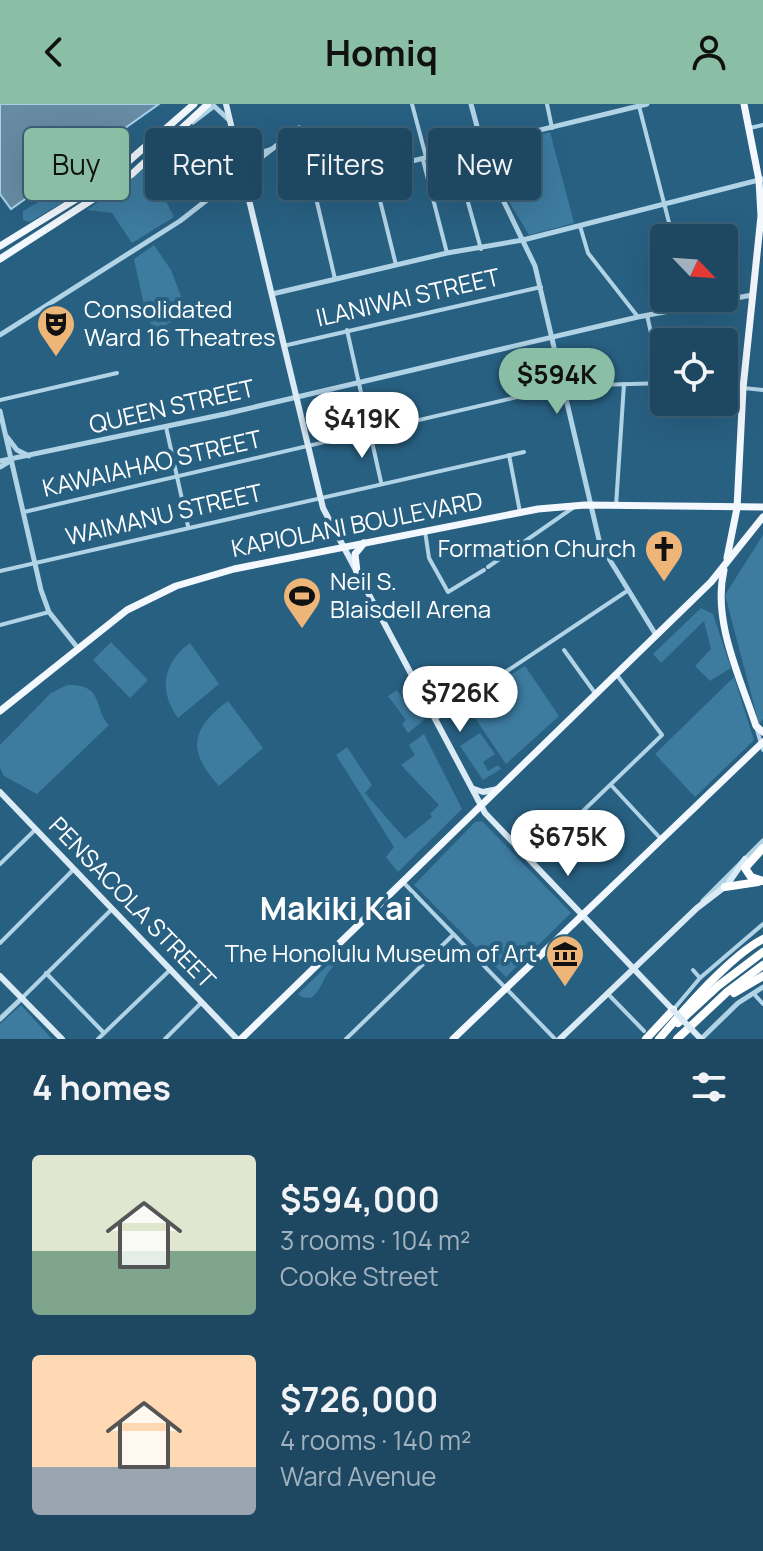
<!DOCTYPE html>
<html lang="en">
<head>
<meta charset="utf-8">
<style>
	body { margin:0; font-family:Manrope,sans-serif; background:#2b526b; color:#f1f3f6; height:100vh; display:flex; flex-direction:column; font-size:30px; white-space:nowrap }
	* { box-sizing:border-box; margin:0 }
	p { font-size:26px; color:#a1b2be }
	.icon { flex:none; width:44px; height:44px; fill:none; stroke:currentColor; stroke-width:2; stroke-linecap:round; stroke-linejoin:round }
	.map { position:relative; height:935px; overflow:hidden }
	.details { display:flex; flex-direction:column; background:#1e4862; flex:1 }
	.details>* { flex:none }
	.banner { position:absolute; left:24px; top:24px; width:716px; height:72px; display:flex; gap:16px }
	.needle { width:52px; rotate:115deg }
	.controls { position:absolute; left:650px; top:120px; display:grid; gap:16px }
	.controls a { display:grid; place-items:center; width:88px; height:88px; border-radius:8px; background:#1e4862; box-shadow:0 8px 32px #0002,0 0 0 2px #3c6077; font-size:40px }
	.price { position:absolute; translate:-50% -68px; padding:0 18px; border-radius:28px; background:#fff; color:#222; font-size:26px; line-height:52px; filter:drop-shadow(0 2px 4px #0008) }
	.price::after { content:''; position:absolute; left:50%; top:48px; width:24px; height:18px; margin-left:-12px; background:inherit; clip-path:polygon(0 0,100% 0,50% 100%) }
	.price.on { background:#8abfa5; color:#111 }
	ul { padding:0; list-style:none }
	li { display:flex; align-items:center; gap:24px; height:200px; padding:0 32px }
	li span { display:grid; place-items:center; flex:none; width:224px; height:160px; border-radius:8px; color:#555 }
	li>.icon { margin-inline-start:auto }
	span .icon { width:96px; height:96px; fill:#fffc; stroke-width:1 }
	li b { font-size:34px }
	h2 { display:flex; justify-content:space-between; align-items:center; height:96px; padding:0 32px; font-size:34px }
	.tag { padding:0 28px; border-radius:8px; background:#1e4862; box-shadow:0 8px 32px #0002,0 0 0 2px #3c6077; font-size:28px; line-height:72px }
	.tag.on { background:#8abfa5; color:#111 }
	header { display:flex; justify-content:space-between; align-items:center; height:104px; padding:0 32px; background:#8abfa5; color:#111; font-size:36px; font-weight:700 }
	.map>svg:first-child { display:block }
</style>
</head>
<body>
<header><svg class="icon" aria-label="back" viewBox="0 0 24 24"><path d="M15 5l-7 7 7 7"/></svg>Homiq<svg class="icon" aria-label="person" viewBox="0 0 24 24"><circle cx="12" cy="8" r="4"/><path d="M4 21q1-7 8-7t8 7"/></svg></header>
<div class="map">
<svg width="763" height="935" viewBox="0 0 763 935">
	<rect width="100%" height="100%" fill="#286082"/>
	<g fill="#3d7b9f">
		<polygon points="550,28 574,119 529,131 498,79 490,49 496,44"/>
		<polygon points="148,62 174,113 132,139 112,109 87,106"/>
		<polygon points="76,76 54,93 57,99 83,86 30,118 23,116 23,107"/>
		<polygon points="154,141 171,166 186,205 156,229 146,210 134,155"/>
		<polygon points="763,431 763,615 759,620 725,491"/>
		<polygon points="701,504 713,510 731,564 710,577 695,562 711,545 704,517 661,559 653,550"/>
		<polygon points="111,538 148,576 130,594 93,556"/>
		<path d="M190 539 219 580 178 614C158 587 163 558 190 539Z"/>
		<polygon points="525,562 559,612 506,660 465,599"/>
		<polygon points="734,573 754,636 695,693 655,650"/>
		<path d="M67 581C105 580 93 604 109 621L37 690 4 672 0 664V641L51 589Z"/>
		<polygon points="397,586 406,598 416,601 424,616 408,629 402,620 406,616 388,592"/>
		<path d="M228 597 263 644 219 682C187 647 190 625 228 597Z"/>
		<polygon points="480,629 495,650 483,658 488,667 498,661 501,665 483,676 460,642"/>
		<polygon points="424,630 462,705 398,768 386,753 394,743 336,651 347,643 372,681 365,689 405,735 432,713 430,710 439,701 401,661 415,651 409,641"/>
		<polygon points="482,717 571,809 506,873 414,781 475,718"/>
		<path d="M334 855V862C322 873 324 883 311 894L302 893 298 890Z"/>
		<polygon points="21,901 52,935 0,935 0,920"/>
	</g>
	<polygon fill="#668ba2" stroke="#a6d0e6" stroke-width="2" points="0,0 159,0 11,105 0,90"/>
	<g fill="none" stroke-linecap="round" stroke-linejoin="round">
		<g stroke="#b1d3e6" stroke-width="4">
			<polyline points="412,0 426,53"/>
			<polyline points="547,0 552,24"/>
			<polyline points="639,2 673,134"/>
			<polyline points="750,24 763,21"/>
			<polyline points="454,48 481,145"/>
			<polyline points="423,56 447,149"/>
			<polyline points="373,68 396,161"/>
			<polyline points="313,81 335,175"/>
			<polyline points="580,122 588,149 638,213"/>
			<polyline points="677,194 678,204"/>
			<polyline points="647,211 662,279"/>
			<polyline points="347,226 381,378"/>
			<polyline points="283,242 541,183"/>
			<polyline points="724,282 763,286"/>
			<polyline points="0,296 117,269"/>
			<polyline points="166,323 188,422"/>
			<polyline points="509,351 520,408"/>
			<polyline points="616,402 624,280"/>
			<polyline points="24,408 565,282 664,279"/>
			<polyline points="425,427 429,454 448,488 484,466"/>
			<polyline points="488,463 574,403"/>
			<polyline points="0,467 524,348"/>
			<polyline points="0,521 49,508"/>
			<polyline points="564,546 595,589"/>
			<polyline points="435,615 627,487"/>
			<polyline points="757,626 763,646"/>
			<polyline points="611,681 661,735"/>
			<polyline points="531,757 662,631 616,570"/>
			<polyline points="0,760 36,725"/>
			<polyline points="403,778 555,935"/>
			<polyline points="0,839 74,765"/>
			<polyline points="693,866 700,874"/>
			<polyline points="46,869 104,929"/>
			<polyline points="608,890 644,927"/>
			<polyline points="754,890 763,900"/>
			<polyline points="22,894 111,806"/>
			<polyline points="673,906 700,874 763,820"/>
			<polyline points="98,935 171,865"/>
			<polyline points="165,935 202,898"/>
			<polyline points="346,935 453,831"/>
		</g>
		<g stroke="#b1d3e6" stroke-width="5">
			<polyline points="471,0 489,67 535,162 600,440 656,531"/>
			<polyline points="193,18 214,2 228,15"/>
			<polyline points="237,39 251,52 272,45"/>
			<polyline points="221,88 236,88 248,96"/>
			<polyline points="272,190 447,149 523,136 763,75"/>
			<polyline points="0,231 180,117 299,24 313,81 647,0"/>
			<polyline points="0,307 41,486 49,508 77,543"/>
			<polyline points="7,333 17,346 29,352"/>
			<polyline points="0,357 225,310 638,213 752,191"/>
			<polyline points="0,363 10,357"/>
			<polyline points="703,797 763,737"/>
			<polyline points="0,915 22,894"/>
			<polyline points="701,935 738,899 763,883"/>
		</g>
		<g stroke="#daebf6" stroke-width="6">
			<polyline points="226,0 323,404 485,709 673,906"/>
			<polyline points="474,685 483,688 498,685"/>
			<polyline points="0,688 237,935"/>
			<polyline points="0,872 62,935"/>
			<polyline points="560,935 697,804 727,781 745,755"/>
		</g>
		<g stroke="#f2f8fd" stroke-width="7">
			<polyline points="0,142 107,76 194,0"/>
			<polyline points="0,155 132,70 208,0"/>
			<polyline points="727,454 737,404 743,284 761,112 759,76 744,0"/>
			<path d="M724 466C712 517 740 573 756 622L763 628"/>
			<polyline points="357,468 355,450 364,439"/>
			<polyline points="0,607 127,506 176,482 234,465 538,405 585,401 763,403"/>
			<polyline points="241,935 711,478 763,413"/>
			<polyline points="453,935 763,638"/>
		</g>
		<g stroke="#fff" stroke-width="8">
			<polyline points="763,777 751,773 745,764 763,744"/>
			<polyline points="725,783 758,778"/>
			<polyline points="734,889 763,872"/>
			<polyline points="678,919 718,882 763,848"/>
			<polyline points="646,935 673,906"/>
			<path d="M659 935C684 906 730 852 763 835"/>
			<polyline points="677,935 727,888 763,861"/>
		</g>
		<polyline stroke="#daebf6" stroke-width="6" points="673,906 701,935"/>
	</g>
	<defs>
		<symbol id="theatre-pin" viewBox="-11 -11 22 30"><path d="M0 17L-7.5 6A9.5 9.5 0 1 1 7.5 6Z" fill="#edb578" stroke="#286082"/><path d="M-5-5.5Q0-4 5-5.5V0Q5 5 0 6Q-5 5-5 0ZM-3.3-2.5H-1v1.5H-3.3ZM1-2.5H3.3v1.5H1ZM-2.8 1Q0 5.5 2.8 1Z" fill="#111"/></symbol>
		<symbol id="church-pin" viewBox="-11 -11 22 30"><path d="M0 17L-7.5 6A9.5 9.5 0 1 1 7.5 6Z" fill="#edb578" stroke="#286082"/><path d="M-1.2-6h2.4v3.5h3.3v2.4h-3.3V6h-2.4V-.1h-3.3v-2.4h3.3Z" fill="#111"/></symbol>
		<symbol id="stadium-pin" viewBox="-11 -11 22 30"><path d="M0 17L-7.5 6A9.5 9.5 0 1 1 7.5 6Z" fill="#edb578" stroke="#286082"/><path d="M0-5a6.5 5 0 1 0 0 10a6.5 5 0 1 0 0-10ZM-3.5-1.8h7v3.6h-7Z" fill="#111"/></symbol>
		<symbol id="museum-pin" viewBox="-11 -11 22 30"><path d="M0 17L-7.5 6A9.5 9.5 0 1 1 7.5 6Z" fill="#edb578" stroke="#286082"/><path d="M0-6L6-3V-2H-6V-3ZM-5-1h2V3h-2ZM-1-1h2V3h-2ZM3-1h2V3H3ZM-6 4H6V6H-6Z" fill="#111"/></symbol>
	</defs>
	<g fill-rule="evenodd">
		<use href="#theatre-pin" x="34" y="198" width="44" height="60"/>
		<use href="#church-pin" x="642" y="423" width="44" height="60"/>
		<use href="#stadium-pin" x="280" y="470" width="44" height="60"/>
		<use href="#museum-pin" x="543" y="828" width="44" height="60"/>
	</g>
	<g text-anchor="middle" stroke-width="8" stroke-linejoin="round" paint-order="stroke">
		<g font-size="24" fill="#fff" stroke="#286082">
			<text transform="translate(408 194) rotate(-13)" y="8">ILANIWAI STREET</text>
			<text transform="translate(172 303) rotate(-13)" y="8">QUEEN STREET</text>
			<text transform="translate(152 360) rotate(-13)" y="8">KAWAIAHAO STREET</text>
			<text transform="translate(164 411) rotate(-13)" y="8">WAIMANU STREET</text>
			<text transform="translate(357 421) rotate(-11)" y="8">KAPIOLANI BOULEVARD</text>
			<text transform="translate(132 799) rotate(46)" y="8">PENSACOLA STREET</text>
		</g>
		<g font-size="24" fill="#fff" stroke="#286082" text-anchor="start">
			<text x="84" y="214">Consolidated<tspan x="84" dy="28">Ward 16 Theatres</tspan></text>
			<text x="636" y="453" text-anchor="end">Formation Church</text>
			<text x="330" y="486">Neil S.<tspan x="330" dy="28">Blaisdell Arena</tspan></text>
			<text x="537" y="858" text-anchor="end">The Honolulu Museum of Art</text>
		</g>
		<g font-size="32" font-weight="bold" fill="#fff" stroke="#286082">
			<text x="336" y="816">Makiki Kai</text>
		</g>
	</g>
</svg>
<div class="controls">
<a><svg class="needle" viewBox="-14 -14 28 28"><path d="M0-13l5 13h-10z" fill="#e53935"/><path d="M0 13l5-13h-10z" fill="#a1b2be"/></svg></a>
<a><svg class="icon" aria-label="locate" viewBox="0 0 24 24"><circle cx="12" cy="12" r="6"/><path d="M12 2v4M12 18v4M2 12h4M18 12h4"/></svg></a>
</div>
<b class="price on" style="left:557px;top:312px">$594K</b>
<b class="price" style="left:362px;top:356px">$419K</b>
<b class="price" style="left:460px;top:630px">$726K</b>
<b class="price" style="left:568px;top:774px">$675K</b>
<div class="banner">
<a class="tag on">Buy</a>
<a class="tag">Rent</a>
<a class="tag">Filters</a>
<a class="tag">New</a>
</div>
</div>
<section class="details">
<h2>4 homes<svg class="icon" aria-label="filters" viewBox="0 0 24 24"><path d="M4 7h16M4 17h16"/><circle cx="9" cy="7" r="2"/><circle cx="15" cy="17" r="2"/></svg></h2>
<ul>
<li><span style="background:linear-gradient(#dfe7d0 60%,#7fa58c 0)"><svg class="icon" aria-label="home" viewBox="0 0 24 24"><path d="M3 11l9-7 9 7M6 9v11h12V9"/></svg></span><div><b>$594,000</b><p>3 rooms · 104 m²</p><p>Cooke Street</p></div></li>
<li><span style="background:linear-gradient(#ffd9b3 70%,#9aa5b1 0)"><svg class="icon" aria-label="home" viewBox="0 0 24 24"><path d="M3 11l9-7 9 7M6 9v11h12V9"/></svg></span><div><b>$726,000</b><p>4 rooms · 140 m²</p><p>Ward Avenue</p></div></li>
</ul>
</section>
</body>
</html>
